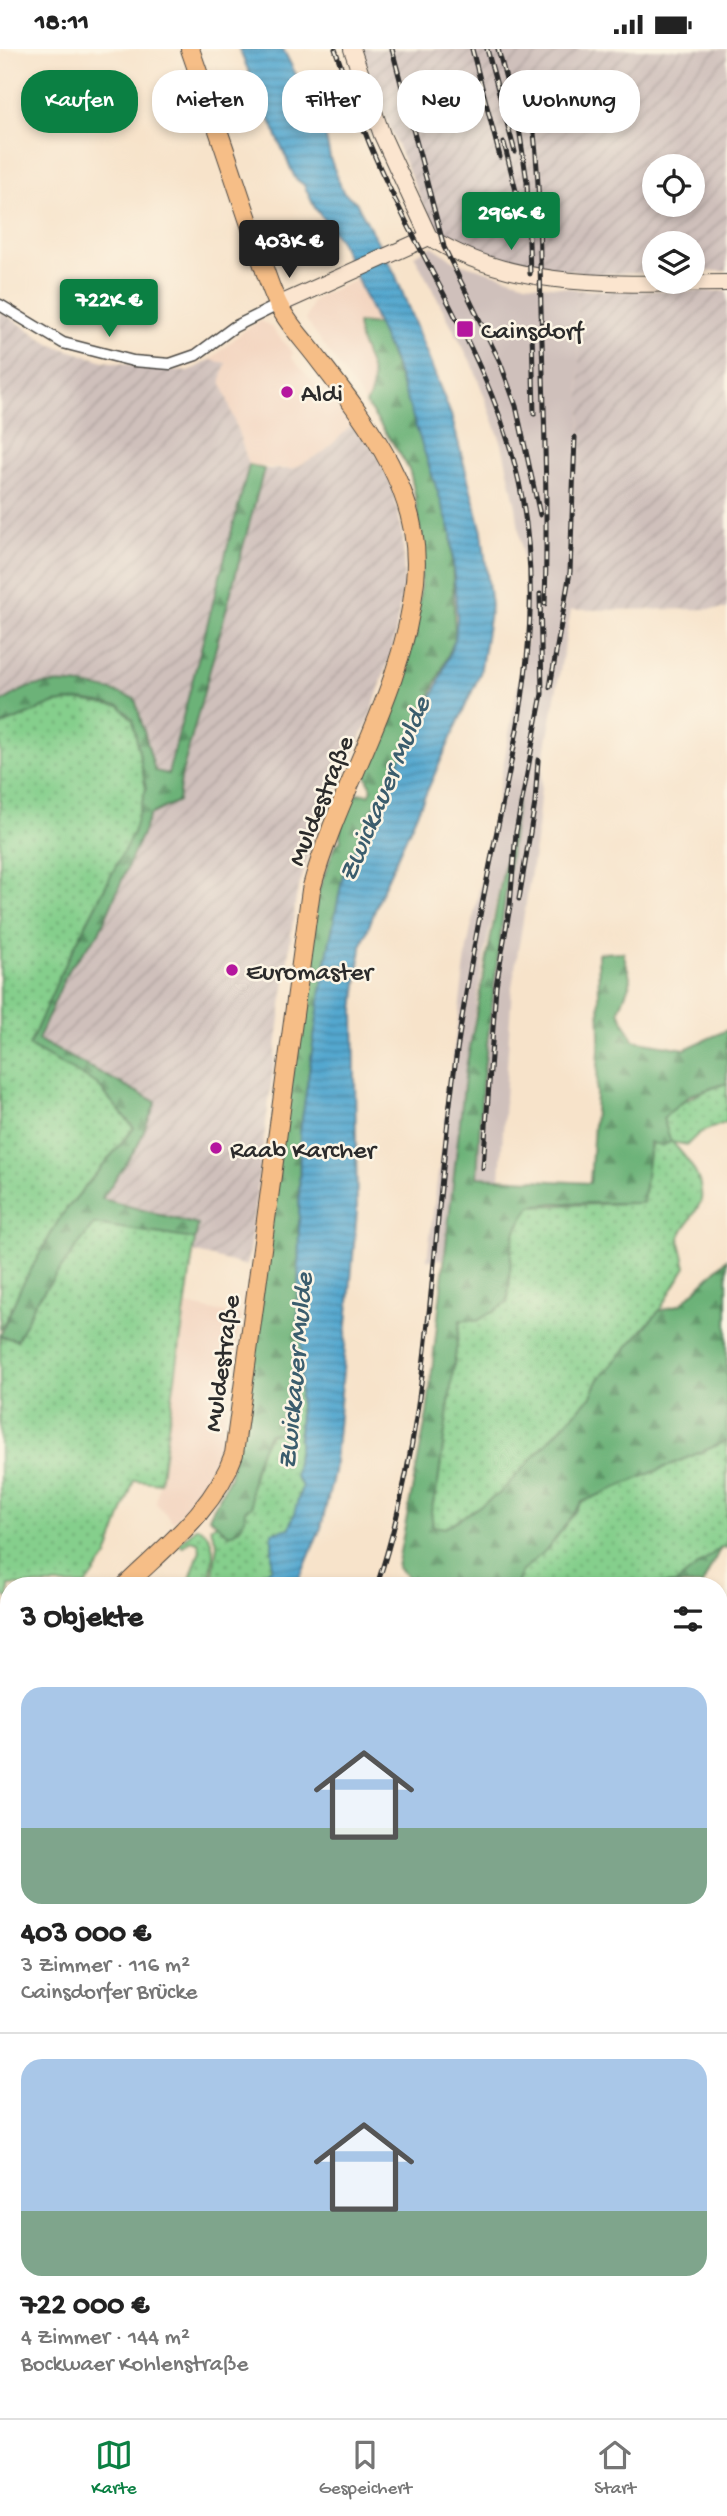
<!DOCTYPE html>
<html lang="de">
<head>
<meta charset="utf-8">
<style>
	body { margin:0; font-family:"Gochi Hand",sans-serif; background:#f2f2f2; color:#222; height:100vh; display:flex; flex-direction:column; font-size:26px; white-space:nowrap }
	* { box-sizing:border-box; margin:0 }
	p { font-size:23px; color:#767676 }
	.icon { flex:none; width:38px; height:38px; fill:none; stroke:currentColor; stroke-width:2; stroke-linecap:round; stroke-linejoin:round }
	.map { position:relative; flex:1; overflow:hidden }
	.side { position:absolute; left:0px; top:1528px; width:728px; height:842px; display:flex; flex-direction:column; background:#fff; border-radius:28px 28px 0 0; box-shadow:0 4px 10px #0003 }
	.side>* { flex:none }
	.guide { position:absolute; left:21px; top:21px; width:686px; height:63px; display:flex; gap:14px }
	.controls { position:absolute; left:642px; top:105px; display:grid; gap:14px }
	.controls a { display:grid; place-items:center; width:63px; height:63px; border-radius:50%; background:#fff; box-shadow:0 4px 10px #0003; font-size:35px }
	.price { position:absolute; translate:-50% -60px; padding:0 16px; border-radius:7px; background:#0b8043; color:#fff; font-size:23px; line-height:46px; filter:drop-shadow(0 2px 4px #0008) }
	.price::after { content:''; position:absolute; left:50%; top:42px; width:21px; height:16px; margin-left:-10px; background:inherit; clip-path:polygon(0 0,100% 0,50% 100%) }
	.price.current { background:#222; color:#fff }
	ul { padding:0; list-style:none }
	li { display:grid; align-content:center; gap:14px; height:371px; padding:0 21px }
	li+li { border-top:2px solid #e0e0e0 }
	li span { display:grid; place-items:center; height:217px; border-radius:21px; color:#555 }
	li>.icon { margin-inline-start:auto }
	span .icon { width:126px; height:126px; fill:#fffc; stroke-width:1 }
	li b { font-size:30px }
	h2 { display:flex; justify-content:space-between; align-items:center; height:84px; padding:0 21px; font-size:30px }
	.chip { padding:0 24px; border-radius:28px; background:#fff; box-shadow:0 4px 10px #0003; font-size:24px; line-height:63px }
	.chip.current { background:#0b8043; color:#fff }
	.status { display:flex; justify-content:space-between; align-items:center; height:49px; padding:0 35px; background:#fff; direction:ltr }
	.status svg { height:19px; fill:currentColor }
	.tabs { display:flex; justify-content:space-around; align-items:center; height:98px; border-top:2px solid #e0e0e0; background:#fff; font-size:19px; color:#767676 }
	.tabs a { display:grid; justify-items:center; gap:4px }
	.tabs .current { color:#0b8043 }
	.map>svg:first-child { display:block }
</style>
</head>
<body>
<div class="status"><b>18:11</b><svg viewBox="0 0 49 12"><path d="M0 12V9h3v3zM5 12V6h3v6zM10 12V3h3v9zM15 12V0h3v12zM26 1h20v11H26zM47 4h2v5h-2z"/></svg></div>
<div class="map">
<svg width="727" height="2369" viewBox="0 0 727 2369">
	<defs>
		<pattern id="industrial-furrows" width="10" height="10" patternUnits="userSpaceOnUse" patternTransform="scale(1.75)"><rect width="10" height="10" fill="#cfc0bb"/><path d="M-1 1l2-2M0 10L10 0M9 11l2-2" fill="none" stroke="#b2a5a1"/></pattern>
		<pattern id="green-dots" width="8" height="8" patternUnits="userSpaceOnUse" patternTransform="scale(1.75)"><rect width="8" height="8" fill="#85cf8c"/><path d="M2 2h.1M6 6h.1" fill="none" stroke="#6da873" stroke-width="1.8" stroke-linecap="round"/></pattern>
		<pattern id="forest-firs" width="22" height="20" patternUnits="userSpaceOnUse" patternTransform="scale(1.75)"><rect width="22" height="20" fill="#6cb278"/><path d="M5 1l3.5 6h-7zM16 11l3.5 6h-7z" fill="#599163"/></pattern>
		<pattern id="water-rules" width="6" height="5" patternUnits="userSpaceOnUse" patternTransform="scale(1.75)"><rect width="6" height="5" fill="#53a7cf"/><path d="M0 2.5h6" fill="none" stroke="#4588a8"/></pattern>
	</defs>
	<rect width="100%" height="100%" fill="#fcf5e5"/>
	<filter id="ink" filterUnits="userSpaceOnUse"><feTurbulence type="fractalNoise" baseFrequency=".0143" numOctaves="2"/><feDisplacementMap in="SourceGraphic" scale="14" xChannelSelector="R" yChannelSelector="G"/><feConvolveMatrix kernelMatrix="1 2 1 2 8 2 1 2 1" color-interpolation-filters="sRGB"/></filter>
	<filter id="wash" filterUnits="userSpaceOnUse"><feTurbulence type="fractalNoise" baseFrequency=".00686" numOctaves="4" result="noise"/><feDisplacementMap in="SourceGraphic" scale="28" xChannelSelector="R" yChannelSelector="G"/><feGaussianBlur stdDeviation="1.57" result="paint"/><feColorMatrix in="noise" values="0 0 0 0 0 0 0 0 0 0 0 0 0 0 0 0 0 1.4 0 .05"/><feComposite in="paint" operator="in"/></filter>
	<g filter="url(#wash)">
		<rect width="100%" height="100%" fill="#f7e3ca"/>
		<g fill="#f3d4bf">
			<polygon points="359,230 379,276 357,275 370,312 374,342 366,355 306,271 313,252 319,247"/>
			<polygon points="261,272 269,276 293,304 291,308 352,376 325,402 293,420 249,416 221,331 226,314 210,311 246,280"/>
			<polygon points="186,1256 241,1267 217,1414 208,1435 173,1473 156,1454"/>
			<polygon points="727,1826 727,1932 719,1934 719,1827"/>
		</g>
		<g fill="url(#industrial-furrows)" fill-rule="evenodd">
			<path d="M361 0H727V222L693 223V194H654V224L591 225 526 215 455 193 431 173 390 80ZM654 117H693V156H654Z"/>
			<polygon points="577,241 727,242 727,560 571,561 582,430"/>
			<polygon points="0,262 52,296 104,312 188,323 210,311 226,314 221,331 249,416 168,725 155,722 135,651 116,642 80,636 29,638 0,654"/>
			<polygon points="352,376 374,401 393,440 403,489 404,532 393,598 368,673 313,789 296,849 247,1217 193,1203 195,1191 101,1151 138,1096 38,991 68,921 99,884 150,766 178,752 181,728 264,420 293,420 325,402"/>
		</g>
		<polygon fill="#cfc0bb" points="432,197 456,213 526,234 577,240 582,430 571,561 543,715 536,793 512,938 500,1131 476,1128 482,1036 515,764 485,903 466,1019 445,1210 427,1211 467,899 494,768 526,591 525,526 516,458 502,395 473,317 414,206"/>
		<g fill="url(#green-dots)" stroke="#587d5c" stroke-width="2">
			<polygon points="80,651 120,657 133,671 146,740 133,784 63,920 29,997 97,1035 134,1079 61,1167 0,1281 0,677 55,654"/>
			<path d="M727 1034V1073L699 1084 687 1096 672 1093C686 1108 704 1129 701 1151 700 1158 683 1180 679 1189L686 1218 659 1262 599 1330 591 1347 499 1445 445 1479 433 1477 431 1462 438 1434 460 1271 507 1254C512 1231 508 1209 514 1187 517 1176 525 1166 531 1157L642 1154C652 1079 651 1060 727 1034Z"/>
			<polygon points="94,1174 195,1190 160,1434 134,1431 107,1507 86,1536 9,1536 9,1550 0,1545 0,1287 17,1291 35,1254"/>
			<polygon points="298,1267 301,1292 299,1397 295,1427 302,1437 290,1480 272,1484 272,1519 261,1526 258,1536 212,1536 217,1495 210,1478 217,1475 223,1478 245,1461 260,1401 291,1349"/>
			<polygon points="727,1392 727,1499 721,1498 676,1535 517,1536 521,1523 550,1497 582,1453"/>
			<path d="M197 1478C220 1488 213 1515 208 1536H188L200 1501 198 1493 190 1491 183 1497 178 1495Z"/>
			<polygon points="727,1704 727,1784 719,1796 719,1705"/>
			<polygon points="9,1718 9,1753 0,1759 0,1719"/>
			<polygon points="9,1758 9,1811 0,1813 0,1764"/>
			<polygon points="9,1851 9,2030 0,2040 0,1854"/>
			<polygon points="9,2145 9,2231 0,2220 0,2154"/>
			<polygon points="91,2361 239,2361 244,2369 84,2369"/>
		</g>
		<g fill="url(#forest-firs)" stroke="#4c6e52" stroke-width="2">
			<path d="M357 274 379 276 427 403 451 483 455 590 404 707 344 821 324 922 300 1083 298 1267 291 1349 282 1385 270 1384C257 1405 248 1433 252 1457L245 1461C245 1475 241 1480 229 1486L209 1468 230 1428 318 844 335 796 341 792C336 776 349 757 358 744L369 746 372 741 366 726C411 620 437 543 411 427 409 414 375 369 366 355 385 323 358 305 357 274Z"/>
			<path d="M249 416 264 420 181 728 178 752 150 766 99 884 68 921 38 991 156 1053 138 1096 102 1150 198 1176 195 1190 94 1175 35 1254 17 1291 0 1287 20 1240 61 1167 134 1079 97 1035 29 997 63 920 133 784 146 740 133 671 120 657 80 651 55 654 0 677V654C9 649 20 641 30 638 63 630 104 637 135 650L155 722 168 725Z"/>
			<path d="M517 750 482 1036 477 1128 590 1134 600 987 598 904 623 903 631 931 619 962 633 991 685 1000 727 981V1034L690 1046 663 1069 671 1093 662 1097 650 1093 643 1154H554L531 1157C525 1166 517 1176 514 1187 508 1209 512 1231 507 1254L477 1272 460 1271 438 1434 431 1462 433 1477 445 1479 499 1445 591 1347 599 1330 659 1262 681 1255 727 1210V1392L582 1453 550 1497 521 1523 517 1536H416L397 1518 427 1365 466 1019Z"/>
			<polygon points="721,1498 702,1536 654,1536 676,1534"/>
			<polygon points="9,1665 9,1718 0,1719 0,1673"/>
		</g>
		<g fill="url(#water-rules)" stroke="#3f697d" stroke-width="2">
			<polygon points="239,0 283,0 325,83 330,109 343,143 356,153 395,225 451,366 482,483 491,557 480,625 385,835 361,898 354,962 357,1162 334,1423 321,1479 297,1536 258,1536 261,1526 272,1519 272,1483 290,1479 302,1437 295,1427 299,1397 301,1292 298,1267 300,1083 324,922 344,821 437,638 455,590 457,569 451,483 394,312 340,192 315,159 304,136 295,129"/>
			<polygon points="9,1811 9,1851 0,1854 0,1813"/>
		</g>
	</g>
	<g filter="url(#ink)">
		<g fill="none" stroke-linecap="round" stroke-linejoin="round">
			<defs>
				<g id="street">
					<polyline points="0,256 63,294 133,312 170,315 196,306 234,278 278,256"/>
					<polyline points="719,1831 727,1833"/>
					<polyline points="0,2122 9,2107"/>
					<polyline points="719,2212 727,2211"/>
					<polyline points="719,2246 727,2300"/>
					<polyline points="373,2361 376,2369"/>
					<polyline points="437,2361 439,2369"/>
					<polyline points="25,2369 33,2361"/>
					<polyline points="268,2369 280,2361"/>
				</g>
				<g id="secondary">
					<polyline points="352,0 382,86 429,188"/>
					<path d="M429 188C518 244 627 234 727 234"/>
					<polyline points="278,256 429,188"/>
					<polyline points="719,1917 727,1914"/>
					<polyline points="0,2134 9,2128"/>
				</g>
				<g id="primary">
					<path d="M126 1536C166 1497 215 1460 234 1405L311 841C340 734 403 647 415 532 424 443 366 372 315 306 303 290 287 274 278 255 265 228 258 198 248 170 229 113 210 57 190 0"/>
					<polyline points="0,1659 9,1651"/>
				</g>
			</defs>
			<use href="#street" stroke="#4a4743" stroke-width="13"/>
			<use href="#secondary" stroke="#4a4743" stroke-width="18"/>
			<use href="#primary" stroke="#4a4743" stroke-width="20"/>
			<use href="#street" stroke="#fff" stroke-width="10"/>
			<use href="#secondary" stroke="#fbe5cf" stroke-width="16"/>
			<use href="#primary" stroke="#f6be87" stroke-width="18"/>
			<defs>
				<g id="rail">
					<path d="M335 0C351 45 366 91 387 134 434 233 495 324 519 433 546 559 520 672 494 796 479 869 465 942 455 1016 430 1190 433 1369 377 1536"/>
					<polyline points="392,0 444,198 500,313 516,357 540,466"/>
					<polyline points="472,0 500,108"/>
					<polyline points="487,0 515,103"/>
					<polyline points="498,0 520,82"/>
					<path d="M528 41C541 114 539 187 541 260 544 359 548 457 545 555"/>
					<polyline points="518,72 527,133 530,225"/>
					<polyline points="504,94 517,146"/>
					<polyline points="532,281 534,365"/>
					<polyline points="550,638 570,523 575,388"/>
					<polyline points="519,850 535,754 538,711"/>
					<polyline points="483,1119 496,937 510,857 516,783 542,645 540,545"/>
					<polyline points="0,2052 9,2043"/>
				</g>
			</defs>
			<use href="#rail" stroke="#2b2b2b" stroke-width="5"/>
			<use href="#rail" stroke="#fcf5e5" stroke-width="2.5" stroke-dasharray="8" stroke-linecap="butt"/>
		</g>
	</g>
	<g fill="#b5179e" stroke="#fcf5e5" stroke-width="2.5">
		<rect x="456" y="271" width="18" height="18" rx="3.5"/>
		<circle cx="287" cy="343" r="7"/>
		<circle cx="232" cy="921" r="7"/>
		<circle cx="216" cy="1099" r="7"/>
	</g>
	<g text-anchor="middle" stroke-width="5" stroke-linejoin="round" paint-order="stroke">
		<g font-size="26" fill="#2b2b2b" stroke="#fcf5e5" text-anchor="start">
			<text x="481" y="289">Cainsdorf</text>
			<text x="301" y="352">Aldi</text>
			<text x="246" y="930">Euromaster</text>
			<text x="230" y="1108">Raab Karcher</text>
		</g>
		<g font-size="26" fill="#2b2b2b" stroke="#fcf5e5">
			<text transform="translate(319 751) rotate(-68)" y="9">Muldestraße</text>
			<text transform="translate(220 1314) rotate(-82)" y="9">Muldestraße</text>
		</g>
		<g font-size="28" font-style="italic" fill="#3b5d6d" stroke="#fcf5e5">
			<text transform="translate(382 739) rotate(-67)" y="10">Zwickauer Mulde</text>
			<text transform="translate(293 1322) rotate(-85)" y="10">Zwickauer Mulde</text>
		</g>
	</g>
</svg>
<div class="controls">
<a><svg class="icon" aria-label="locate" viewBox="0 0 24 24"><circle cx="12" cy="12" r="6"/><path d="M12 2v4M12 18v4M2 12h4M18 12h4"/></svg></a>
<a><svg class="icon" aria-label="layers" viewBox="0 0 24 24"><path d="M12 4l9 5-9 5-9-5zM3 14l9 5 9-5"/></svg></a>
</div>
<b class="price" style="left:511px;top:203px">296K €</b>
<b class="price current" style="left:289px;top:231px">403K €</b>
<b class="price" style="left:109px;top:290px">722K €</b>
<div class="guide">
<a class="chip current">Kaufen</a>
<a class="chip">Mieten</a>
<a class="chip">Filter</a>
<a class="chip">Neu</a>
<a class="chip">Wohnung</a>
</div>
<section class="side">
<h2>3 Objekte<svg class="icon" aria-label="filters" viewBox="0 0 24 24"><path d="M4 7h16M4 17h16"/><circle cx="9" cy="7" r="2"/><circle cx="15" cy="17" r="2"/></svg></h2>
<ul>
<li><span style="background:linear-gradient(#a9c7e8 65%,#7fa58c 0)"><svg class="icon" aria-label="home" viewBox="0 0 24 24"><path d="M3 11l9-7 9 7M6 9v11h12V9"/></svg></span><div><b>403 000 €</b><p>3 Zimmer · 116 m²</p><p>Cainsdorfer Brücke</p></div></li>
<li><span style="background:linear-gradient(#a9c7e8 70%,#7fa58c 0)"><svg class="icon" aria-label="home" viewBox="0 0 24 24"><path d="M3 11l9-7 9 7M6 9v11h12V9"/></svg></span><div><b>722 000 €</b><p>4 Zimmer · 144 m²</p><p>Bockwaer Kohlenstraße</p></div></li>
</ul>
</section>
</div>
<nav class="tabs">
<a class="current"><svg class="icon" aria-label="map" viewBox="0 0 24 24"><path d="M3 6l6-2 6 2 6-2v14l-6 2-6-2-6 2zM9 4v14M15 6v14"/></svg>Karte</a>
<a><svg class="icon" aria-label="saved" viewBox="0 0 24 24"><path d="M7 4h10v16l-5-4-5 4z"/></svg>Gespeichert</a>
<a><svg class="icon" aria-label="home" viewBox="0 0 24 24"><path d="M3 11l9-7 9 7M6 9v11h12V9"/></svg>Start</a>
</nav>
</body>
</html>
